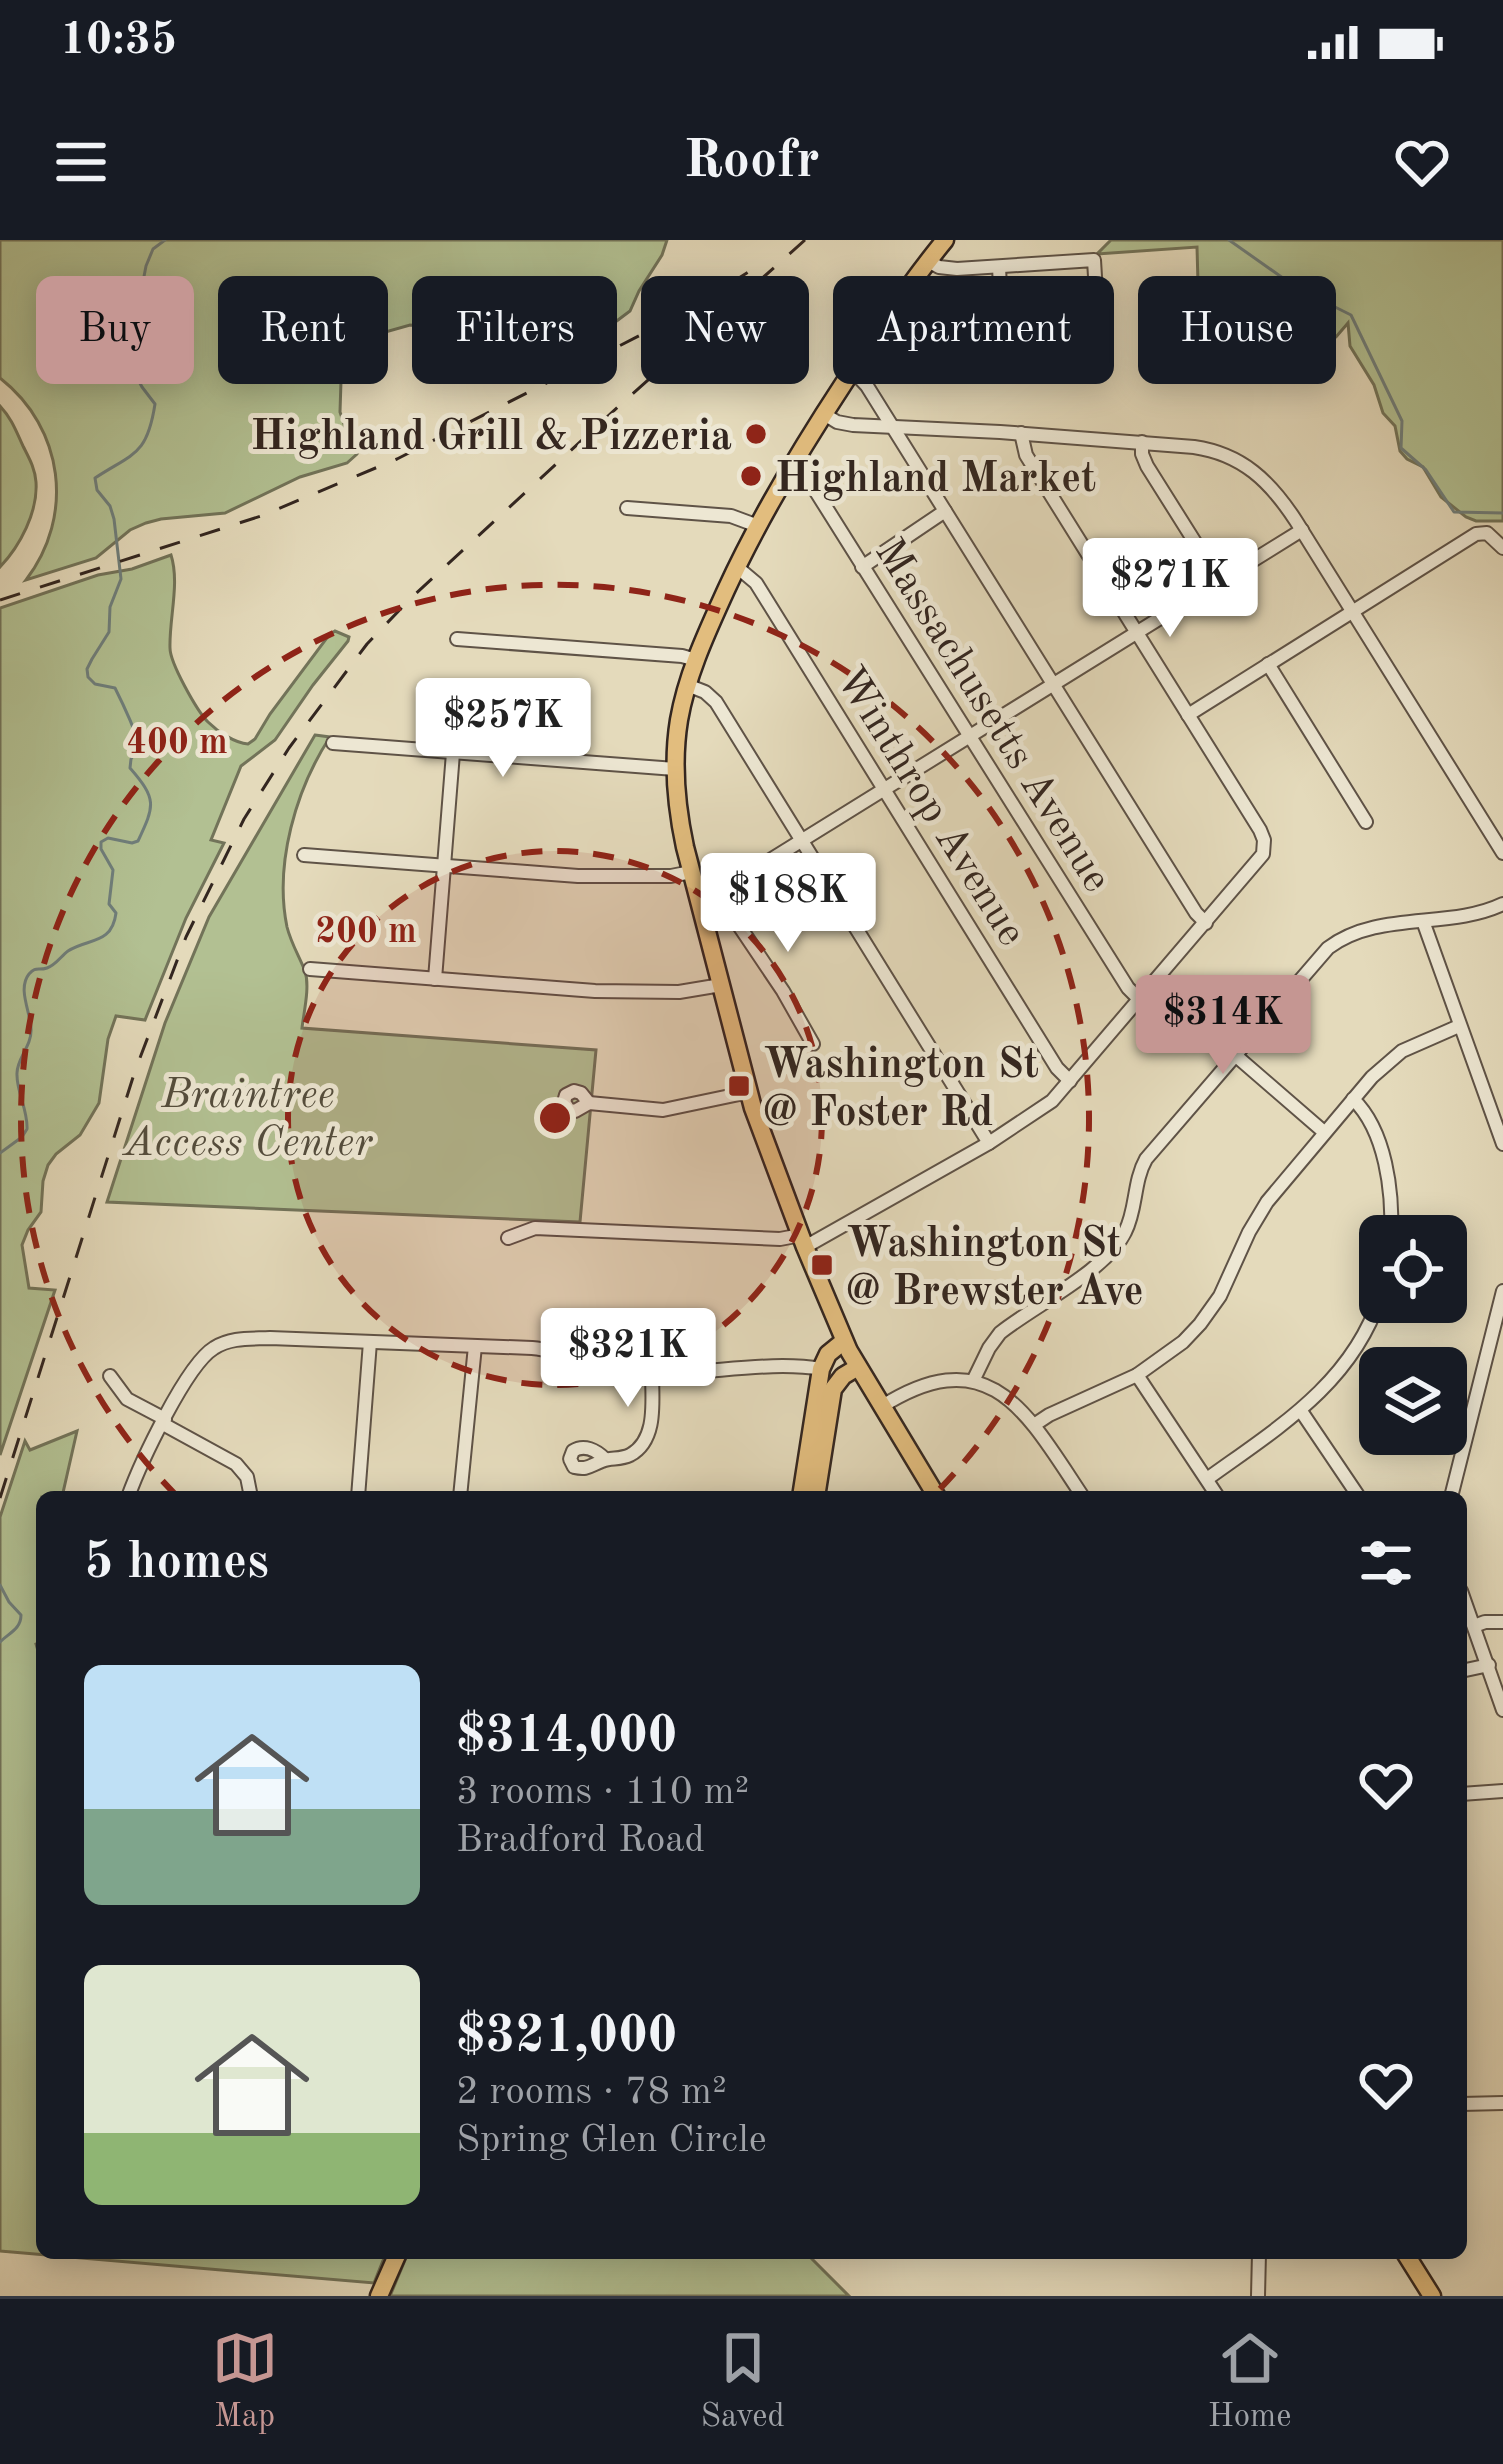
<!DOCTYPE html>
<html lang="en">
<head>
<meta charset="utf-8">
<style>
	body { margin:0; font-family:"Old Standard TT",serif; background:#242831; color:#f1f3f6; height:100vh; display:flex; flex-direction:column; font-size:45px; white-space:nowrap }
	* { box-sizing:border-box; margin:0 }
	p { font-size:39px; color:#9ea1a6 }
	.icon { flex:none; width:66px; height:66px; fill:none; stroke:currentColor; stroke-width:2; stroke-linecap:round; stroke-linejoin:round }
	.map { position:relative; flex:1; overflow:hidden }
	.panel { position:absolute; left:36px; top:1251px; width:1431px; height:768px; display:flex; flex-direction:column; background:#171b24; border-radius:18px; box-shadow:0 6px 30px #0003 }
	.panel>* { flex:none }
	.top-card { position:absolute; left:36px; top:36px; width:1431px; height:108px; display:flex; gap:24px }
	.controls { position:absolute; left:1359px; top:975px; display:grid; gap:24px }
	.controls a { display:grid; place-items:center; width:108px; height:108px; border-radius:18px; background:#171b24; box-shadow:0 6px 30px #0003; font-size:60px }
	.price { position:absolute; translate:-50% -102px; padding:0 27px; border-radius:12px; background:#fff; color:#222; font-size:39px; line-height:78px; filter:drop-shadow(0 3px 6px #0008) }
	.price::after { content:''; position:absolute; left:50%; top:72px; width:36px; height:27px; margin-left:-18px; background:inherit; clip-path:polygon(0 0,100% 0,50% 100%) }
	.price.current { background:#c59692; color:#111 }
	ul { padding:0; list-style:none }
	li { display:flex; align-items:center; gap:36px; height:300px; padding:0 48px }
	li span { display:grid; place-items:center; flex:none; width:336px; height:240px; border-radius:18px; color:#555 }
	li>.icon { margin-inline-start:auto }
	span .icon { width:144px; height:144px; fill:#fffc; stroke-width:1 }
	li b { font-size:51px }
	h2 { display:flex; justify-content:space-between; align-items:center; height:144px; padding:0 48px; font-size:51px }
	.tag { padding:0 42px; border-radius:18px; background:#171b24; box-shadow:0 6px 30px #0003; font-size:42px; line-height:108px }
	.tag.current { background:#c59692; color:#111 }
	.status { display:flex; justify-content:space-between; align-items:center; height:84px; padding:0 60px; background:#171b24; direction:ltr }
	.status svg { height:33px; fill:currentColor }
	header { display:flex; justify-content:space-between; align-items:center; height:156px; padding:0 48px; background:#171b24; font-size:54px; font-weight:700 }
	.dock { display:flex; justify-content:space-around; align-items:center; height:168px; border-top:3px solid #363941; background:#171b24; font-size:33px; color:#9ea1a6 }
	.dock a { display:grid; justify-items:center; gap:6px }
	.dock .current { color:#c59692 }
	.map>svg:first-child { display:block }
</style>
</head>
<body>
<div class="status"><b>10:35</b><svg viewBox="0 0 49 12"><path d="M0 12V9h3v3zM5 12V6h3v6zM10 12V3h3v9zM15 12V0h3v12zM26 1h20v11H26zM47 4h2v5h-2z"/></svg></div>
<header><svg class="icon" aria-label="menu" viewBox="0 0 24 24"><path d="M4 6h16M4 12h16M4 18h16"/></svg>Roofr<svg class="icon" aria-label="heart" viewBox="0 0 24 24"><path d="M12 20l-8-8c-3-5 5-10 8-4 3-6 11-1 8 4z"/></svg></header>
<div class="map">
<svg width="1503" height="2056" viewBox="0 0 1503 2056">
	<rect width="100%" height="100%" fill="#e4dabb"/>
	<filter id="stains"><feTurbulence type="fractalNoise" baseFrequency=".00167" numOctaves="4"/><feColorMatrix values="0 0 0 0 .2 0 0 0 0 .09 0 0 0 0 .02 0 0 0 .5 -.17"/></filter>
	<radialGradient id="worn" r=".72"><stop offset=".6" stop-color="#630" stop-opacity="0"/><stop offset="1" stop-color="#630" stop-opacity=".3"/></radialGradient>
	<g fill="#b2c092" stroke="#727359" stroke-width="3">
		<path d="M0 0H667L662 15 639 51 630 71 590 101 522 139 511 142 498 137 480 108 449 88 410 85 371 96 347 124 341 141 340 172 345 187 357 196 359 203 357 214 347 223 300 237 225 273 161 279 146 283 130 290 96 318 26 340C75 276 64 188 0 138Z"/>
		<polygon points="1111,0 1503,0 1503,281 1476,281 1466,277 1441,257 1423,227 1407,219 1400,211 1395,186 1383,173 1374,145 1350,106 1348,83 1336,97 1286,89 1200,116 1197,7 1097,14"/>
		<path d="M0 166C12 179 16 191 23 206 29 218 35 228 36 242 38 272 20 306 0 327Z"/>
		<path d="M171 315C180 343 169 379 170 408 170 423 197 471 208 482 218 492 235 503 248 504L255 499 270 474 329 395 335 391 349 397 348 401 313 445 275 500 241 526 211 600 224 603 186 678 145 780 116 776 108 799 99 863 80 895 56 914 48 925 43 941 41 972 28 990 22 1005 29 1048 55 1050 0 1215V368L98 335 132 329Z"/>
		<path d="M315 495 330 497C296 549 274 624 287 687 291 703 299 716 305 731 310 747 304 771 302 788L596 810 580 982 107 962 165 783 209 677Z"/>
		<polygon points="77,1191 62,1257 42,1257 42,1401 36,1404 42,1424 42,2013 386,2013 374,2043 0,2011 0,1277 25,1201 30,1210"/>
		<polygon points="408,2013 806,2013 849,2056 390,2056"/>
	</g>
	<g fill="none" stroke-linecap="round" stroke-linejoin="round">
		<g stroke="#6f7e7b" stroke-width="3">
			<polyline points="1229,0 1297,48 1351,75 1402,181 1401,208 1426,230 1454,272 1503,273"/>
			<path d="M0 913 22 897 27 889C28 869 16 852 17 833 17 818 32 806 31 789 31 773 17 749 29 734 36 726 38 731 47 728 56 725 61 716 68 711 88 698 112 705 116 673L109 664 113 630 101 609V602L108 598 132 603 138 601C155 565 157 559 130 528L131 519 140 506C133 485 125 468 115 448L95 444 88 437 87 429 92 419 109 392 110 367 121 339 114 279 110 266 97 250 95 238C133 213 147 216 155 164L142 147 125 115V101L137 73 146 26 153 9 165 0"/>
			<path d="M0 1345 9 1362 21 1375C21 1389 9 1393 0 1402"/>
		</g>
		<defs>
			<g id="minor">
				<polyline points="928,21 939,27 957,29 1094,20 1100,120"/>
				<polyline points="999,27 1004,130"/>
				<polyline points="852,130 867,146 1196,673 1206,683"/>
				<path d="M824 174 837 182 853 185 1000 192 1194 207C1242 214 1270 241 1296 281L1503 613"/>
				<polyline points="1142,202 1142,214 1147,226 1220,342"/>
				<polyline points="791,227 810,242 1128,748 1140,760"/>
				<polyline points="627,268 731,276 758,286"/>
				<polyline points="737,327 756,343 1057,828 1070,841"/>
				<polyline points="862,327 945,271"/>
				<polyline points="457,399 682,416 696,420"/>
				<polyline points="1268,424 1366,582"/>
				<polyline points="687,445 705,452 716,462 989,903"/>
				<polyline points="1188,475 1476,294 1487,293 1503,308"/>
				<polyline points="333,503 675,529"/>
				<polyline points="304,615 578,636 671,636 691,632"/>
				<polyline points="717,653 783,751 813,804"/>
				<polyline points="699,659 717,653 1302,290"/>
				<polyline points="1423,681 1503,904"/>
				<polyline points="310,729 595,751 679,752 721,745"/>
				<polyline points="435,739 453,513"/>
				<polyline points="1153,744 1324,892"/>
				<polygon points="574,851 581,853 589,863 575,871 569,870 564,862 566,855"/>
				<path d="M1353 859C1386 891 1393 952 1391 996"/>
				<polyline points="589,863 663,870 749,852"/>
				<polyline points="508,998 535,988 780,999 801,995"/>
				<polyline points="805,1007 989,903 1052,861 1263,614 1264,600 1260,590 1026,215 1021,193"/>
				<polyline points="1137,1135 1218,1257"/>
				<polyline points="110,1136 127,1159 165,1179"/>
				<path d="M973 1141 989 1108 1000 1093C1035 1065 1106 1031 1125 992 1137 969 1133 942 1146 919L1328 708C1378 670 1449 690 1503 664"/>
				<path d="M881 1167C990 1098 1027 1173 1083 1257"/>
				<polyline points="1301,1171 1359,1257"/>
				<polyline points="163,1184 236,1224 247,1237 251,1257"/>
				<polyline points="1034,1185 1049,1175 1137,1135 1183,1102 1200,1084 1220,1056 1249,992 1267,962 1372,837 1402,811 1459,786"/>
				<path d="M605 1219C596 1210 584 1204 573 1211L570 1219 574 1227C588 1230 589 1226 602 1221 610 1217 620 1220 630 1215 658 1200 652 1160 652 1133"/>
				<path d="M1207 1239C1276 1189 1352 1144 1380 1057"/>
				<path d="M128 1257C140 1224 186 1125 214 1108 231 1097 251 1099 270 1098L532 1108C573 1112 611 1131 652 1133 704 1135 770 1120 821 1129"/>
				<polyline points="358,1257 370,1102"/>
				<polyline points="460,1257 475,1106"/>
				<polyline points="1451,1257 1503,1051"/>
				<polyline points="1461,1351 1503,1470"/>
				<polyline points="1474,1386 1485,1382 1503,1382"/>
				<polyline points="1461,1431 1489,1425"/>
				<polyline points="1461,1554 1503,1551"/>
				<polyline points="1461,1864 1503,1863"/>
				<polyline points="1258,2056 1259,2013"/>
			</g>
			<g id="major">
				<polyline points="801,1257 821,1129 828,1114 844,1101"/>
				<polyline points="816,1257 833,1149 843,1136 858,1127"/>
				<path d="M937 1257 849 1111 805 1007 753 868 685 607C676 565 672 523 679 480 687 434 707 392 726 350 759 278 800 210 844 143 876 94 908 45 945 0"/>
				<polyline points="1405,2013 1432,2056"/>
				<polyline points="379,2056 398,2013"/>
			</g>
		</defs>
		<use href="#minor" stroke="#5f5347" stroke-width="16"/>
		<use href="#major" stroke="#332620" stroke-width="21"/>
		<use href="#minor" stroke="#ede7d3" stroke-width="12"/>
		<use href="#major" stroke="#e2bd7e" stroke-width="16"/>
		<g stroke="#332620" stroke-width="3" stroke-dasharray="21 21" stroke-linecap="butt">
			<polyline points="0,360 261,276 397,219 680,75 750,31"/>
			<polyline points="0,1258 135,831 186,697 244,579 289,508 367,404 410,359 619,166 805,0"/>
		</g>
	</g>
	<circle cx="555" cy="878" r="267" fill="#8f2418" fill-opacity=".12"/>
	<g fill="none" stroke="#8f2418" stroke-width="6" stroke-dasharray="21 15">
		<circle cx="555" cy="878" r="267"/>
		<path d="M177 1256A534 534 0 1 1 933 1256"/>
	</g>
	<g fill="#8f2418" stroke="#ede7d3" stroke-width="4.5">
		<circle cx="756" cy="194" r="12"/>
		<circle cx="751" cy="236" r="12"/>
		<rect x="727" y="834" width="24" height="24" rx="6"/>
		<rect x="810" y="1013" width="24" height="24" rx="6"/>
	</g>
	<g text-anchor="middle" stroke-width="10" stroke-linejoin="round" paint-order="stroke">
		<g font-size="42" font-weight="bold" fill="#332620" stroke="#ede7d3" text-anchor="start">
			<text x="732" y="209" text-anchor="end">Highland Grill &amp; Pizzeria</text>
			<text x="775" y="251">Highland Market</text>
			<text x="763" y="837">Washington St<tspan x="763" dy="48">@ Foster Rd</tspan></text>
			<text x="846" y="1016">Washington St<tspan x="846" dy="48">@ Brewster Ave</tspan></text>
		</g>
		<g font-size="42" fill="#332620" stroke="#ede7d3">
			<text transform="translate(995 474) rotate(58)" y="15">Massachusetts Avenue</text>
			<text transform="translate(933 565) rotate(58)" y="15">Winthrop Avenue</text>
		</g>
		<g font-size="42" font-style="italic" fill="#534c3c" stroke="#ede7d3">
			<text x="248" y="867">Braintree<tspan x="248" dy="48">Access Center</tspan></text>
		</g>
	</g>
	<circle cx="555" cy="878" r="18" fill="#8f2418" stroke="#ede7d3" stroke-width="6"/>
	<g font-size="36" text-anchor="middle" font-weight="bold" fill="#8f2418" stroke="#ede7d3" stroke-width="10" stroke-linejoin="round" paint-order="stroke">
		<text x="177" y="513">400 m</text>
		<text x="366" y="702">200 m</text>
	</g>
	<rect width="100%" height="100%" filter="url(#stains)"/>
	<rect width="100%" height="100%" fill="url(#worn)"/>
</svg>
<div class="controls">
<a><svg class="icon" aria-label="locate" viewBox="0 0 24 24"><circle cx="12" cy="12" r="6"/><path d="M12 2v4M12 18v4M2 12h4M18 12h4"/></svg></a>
<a><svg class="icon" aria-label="layers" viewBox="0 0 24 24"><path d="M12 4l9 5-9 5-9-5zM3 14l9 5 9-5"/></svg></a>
</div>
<b class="price" style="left:1170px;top:400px">$271K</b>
<b class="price" style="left:503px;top:540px">$257K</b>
<b class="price" style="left:788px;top:715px">$188K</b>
<b class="price current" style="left:1223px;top:837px">$314K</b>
<b class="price" style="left:628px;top:1170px">$321K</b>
<div class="top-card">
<a class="tag current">Buy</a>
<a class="tag">Rent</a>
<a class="tag">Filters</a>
<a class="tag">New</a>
<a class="tag">Apartment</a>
<a class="tag">House</a>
</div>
<section class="panel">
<h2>5 homes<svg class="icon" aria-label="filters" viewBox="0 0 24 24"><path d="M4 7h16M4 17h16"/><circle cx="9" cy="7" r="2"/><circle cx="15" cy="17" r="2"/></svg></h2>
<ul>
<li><span style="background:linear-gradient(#bfe0f5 60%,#7fa58c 0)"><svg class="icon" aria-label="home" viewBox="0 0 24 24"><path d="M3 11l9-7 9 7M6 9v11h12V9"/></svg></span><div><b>$314,000</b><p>3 rooms · 110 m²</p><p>Bradford Road</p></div><svg class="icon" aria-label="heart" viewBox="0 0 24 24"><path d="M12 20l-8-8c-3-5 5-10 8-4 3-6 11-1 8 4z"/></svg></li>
<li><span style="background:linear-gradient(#dfe7d0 70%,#8fb573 0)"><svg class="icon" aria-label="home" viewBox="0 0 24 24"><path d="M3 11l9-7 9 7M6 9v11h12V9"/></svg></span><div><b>$321,000</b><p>2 rooms · 78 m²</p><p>Spring Glen Circle</p></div><svg class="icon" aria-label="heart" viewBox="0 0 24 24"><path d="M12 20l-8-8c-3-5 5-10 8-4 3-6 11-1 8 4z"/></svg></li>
</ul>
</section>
</div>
<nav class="dock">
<a class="current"><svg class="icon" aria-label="map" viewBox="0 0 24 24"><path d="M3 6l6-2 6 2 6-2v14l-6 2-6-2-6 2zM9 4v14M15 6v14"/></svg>Map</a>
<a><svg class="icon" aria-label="saved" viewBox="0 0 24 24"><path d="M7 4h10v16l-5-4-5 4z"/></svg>Saved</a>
<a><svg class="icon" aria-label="home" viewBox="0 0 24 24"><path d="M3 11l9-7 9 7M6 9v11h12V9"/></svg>Home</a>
</nav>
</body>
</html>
